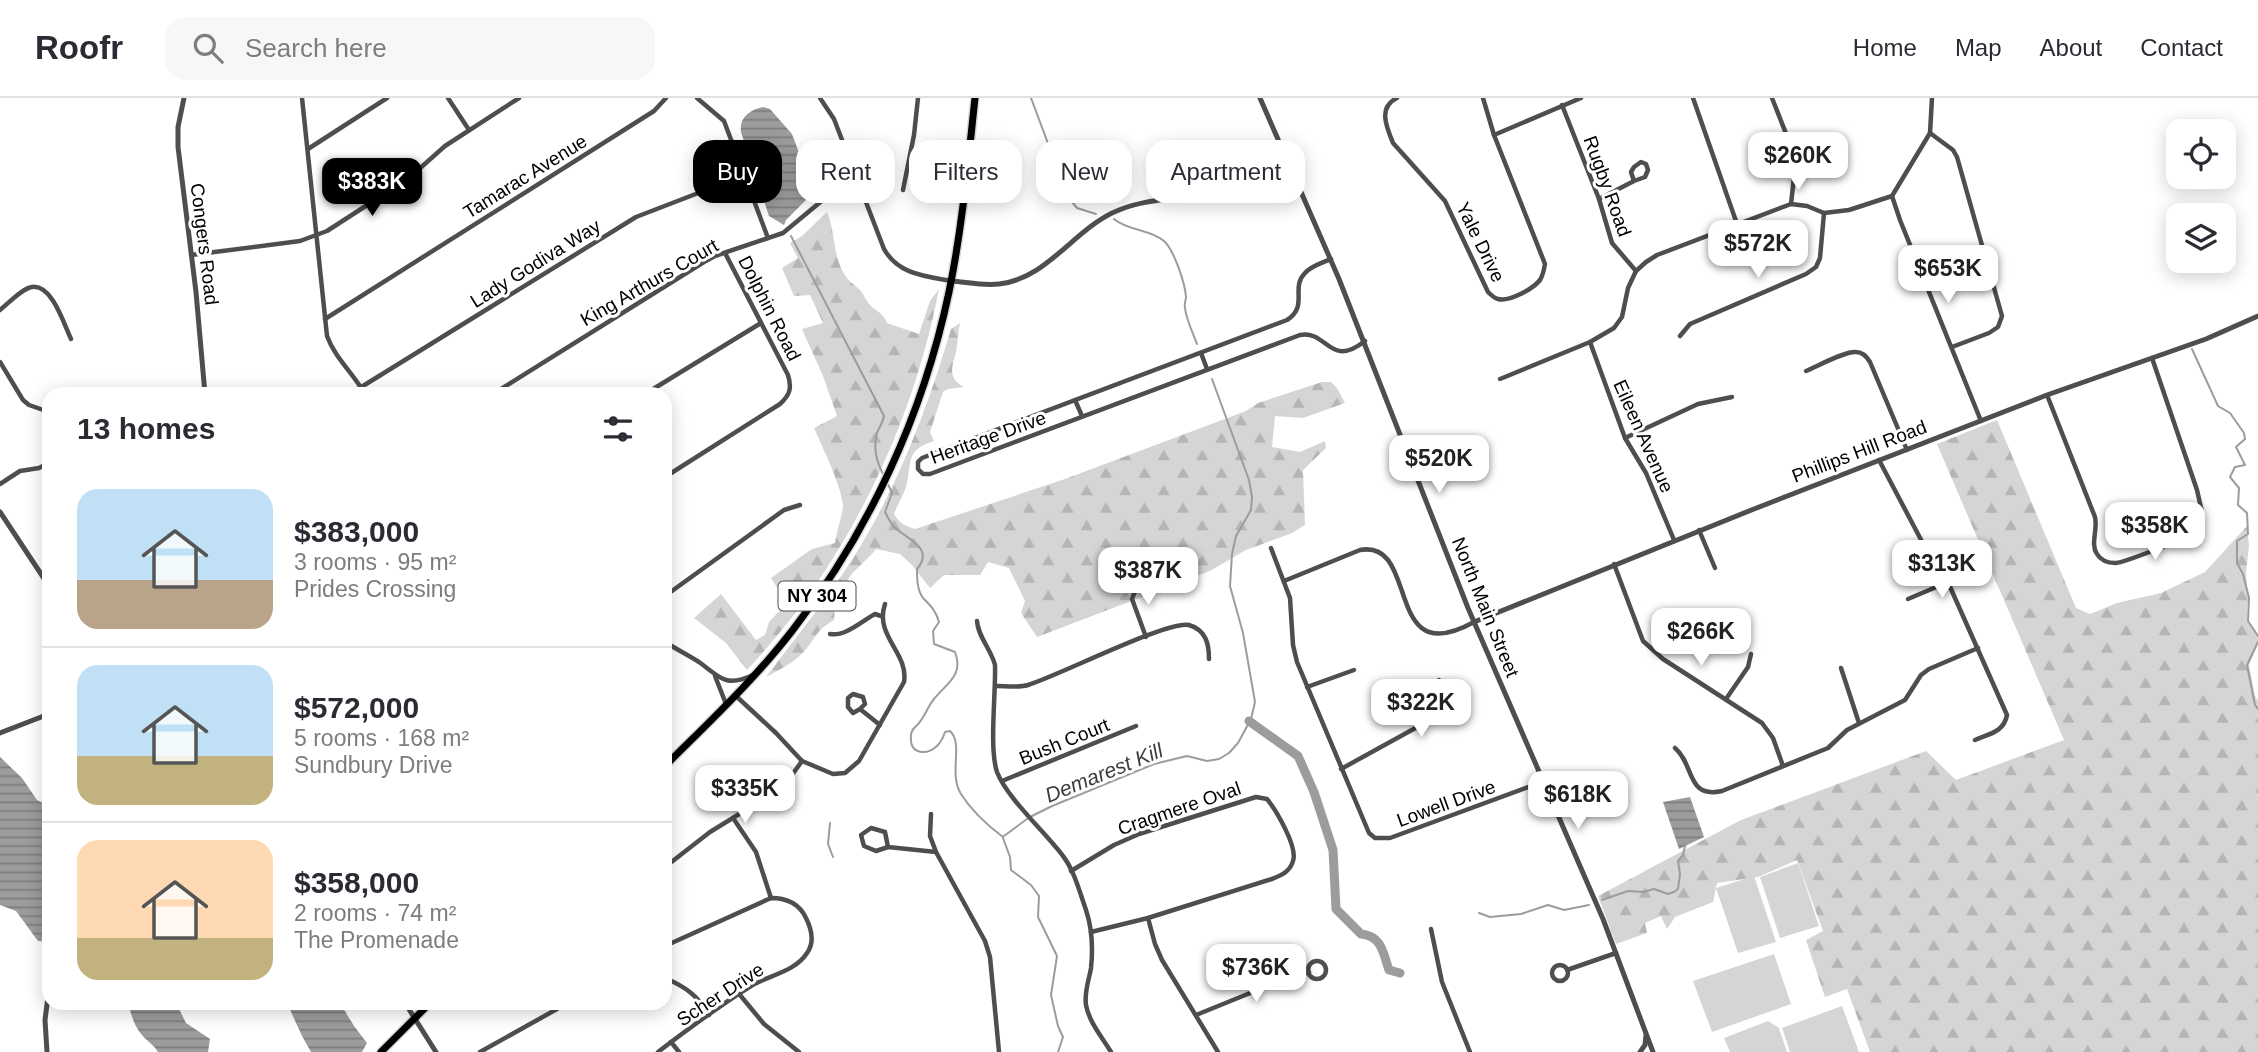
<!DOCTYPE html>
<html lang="en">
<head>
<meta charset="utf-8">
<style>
	body { margin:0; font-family:Arial,sans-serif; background:#f7f7f7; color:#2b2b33; height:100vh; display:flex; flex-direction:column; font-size:26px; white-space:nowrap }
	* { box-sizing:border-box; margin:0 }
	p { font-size:23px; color:#7c7c81 }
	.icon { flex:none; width:38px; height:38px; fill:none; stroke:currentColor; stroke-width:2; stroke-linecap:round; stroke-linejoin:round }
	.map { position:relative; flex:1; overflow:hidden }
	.side { position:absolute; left:42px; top:289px; width:630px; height:623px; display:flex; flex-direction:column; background:#fff; border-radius:21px; box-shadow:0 4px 18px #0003 }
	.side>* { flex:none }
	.guide { position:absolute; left:693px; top:42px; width:665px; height:63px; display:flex; gap:14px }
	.buttons { position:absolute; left:2166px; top:21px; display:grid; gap:14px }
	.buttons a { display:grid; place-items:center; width:70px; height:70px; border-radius:14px; background:#fff; box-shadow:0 4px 18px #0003; font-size:35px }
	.price { position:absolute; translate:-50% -60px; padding:0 16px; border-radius:14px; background:#fff; color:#222; font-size:23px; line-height:46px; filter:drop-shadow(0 2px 4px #0008) }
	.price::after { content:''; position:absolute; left:50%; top:42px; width:21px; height:16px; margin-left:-10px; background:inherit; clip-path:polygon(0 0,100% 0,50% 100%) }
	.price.current { background:#000; color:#fff }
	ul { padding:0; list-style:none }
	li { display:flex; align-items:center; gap:21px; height:175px; padding:0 35px }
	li+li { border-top:2px solid #e1e1e2 }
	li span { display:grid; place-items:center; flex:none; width:196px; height:140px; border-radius:21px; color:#555 }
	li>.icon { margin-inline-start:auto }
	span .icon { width:84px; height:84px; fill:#fffc; stroke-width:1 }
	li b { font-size:30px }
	h2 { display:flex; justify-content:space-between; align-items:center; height:84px; padding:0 35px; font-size:30px }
	.pill { padding:0 24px; border-radius:21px; background:#fff; box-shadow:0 4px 18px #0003; font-size:24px; line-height:63px }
	.pill.current { background:#000; color:#fff }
	header { display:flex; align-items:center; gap:42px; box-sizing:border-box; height:98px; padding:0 35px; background:#fff; border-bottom:2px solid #e1e1e2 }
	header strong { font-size:33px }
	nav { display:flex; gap:38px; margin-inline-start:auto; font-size:24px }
	.search { width:490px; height:63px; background:#f7f7f7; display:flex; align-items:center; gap:18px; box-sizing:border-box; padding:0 24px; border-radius:21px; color:#7c7c81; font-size:26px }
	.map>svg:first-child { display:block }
</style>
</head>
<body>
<header>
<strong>Roofr</strong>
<div class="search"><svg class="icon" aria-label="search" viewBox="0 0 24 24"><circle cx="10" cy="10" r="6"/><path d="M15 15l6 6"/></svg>Search here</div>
<nav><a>Home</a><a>Map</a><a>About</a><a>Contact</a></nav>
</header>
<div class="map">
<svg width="2258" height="954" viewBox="0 0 2258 954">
	<defs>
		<pattern id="forest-firs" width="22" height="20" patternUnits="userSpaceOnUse" patternTransform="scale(1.75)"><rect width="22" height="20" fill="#d5d5d5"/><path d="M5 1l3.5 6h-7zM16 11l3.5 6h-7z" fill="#b5b5b5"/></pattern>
		<pattern id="water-rules" width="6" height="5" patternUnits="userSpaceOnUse" patternTransform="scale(1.75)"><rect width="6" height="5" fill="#9c9c9c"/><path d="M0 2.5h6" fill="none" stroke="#7d7d7d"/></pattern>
	</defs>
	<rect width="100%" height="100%" fill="#fff"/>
	<g fill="url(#forest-firs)">
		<path d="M827 114C835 133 833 154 842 172 847 182 852 185 860 192 864 196 865 201 869 206 876 214 882 213 887 225L919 236 930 203 939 191C912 331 845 468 747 572L726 545 694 520 721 496 756 542 765 537 769 524 787 505 771 480 812 451 835 445C836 436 843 414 843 408 841 386 823 351 814 330L837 318 823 278 802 231 823 225 810 197 794 198 782 170 798 160 790 145 802 138Z"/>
		<path d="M960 225C958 234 958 244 956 254 952 269 947 280 964 289L948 291 943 294 930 334 934 343C907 352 912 360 907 385 905 395 898 405 894 416 899 425 905 428 915 431L1065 381 1246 313 1258 305 1322 284H1331L1337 290 1345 305 1303 320 1275 318 1272 349 1300 354 1325 343 1326 350 1303 372 1305 427 1292 435 1246 452 1210 473 1037 539 1021 515 1025 503 1009 470 988 464 980 477H944L930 490 912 467 900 456 876 451C868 461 858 469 851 477 843 488 847 498 835 508L834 522C817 532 818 536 807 550 796 564 781 571 766 579 796 539 828 500 855 457 898 388 928 309 951 231Z"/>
		<polygon points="1997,322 2076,510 2090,516 2117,505 2161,495 2205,474 2247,428 2249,448 2246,475 2248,500 2247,523 2258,539 2258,546 2249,567 2255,598 2258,603 2258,954 1870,954 1847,891 1825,899 1806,842 1823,833 1797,762 1758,779 1717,785 1713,804 1675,819 1667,831 1661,818 1645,825 1647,835 1616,846 1598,798 1741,722 1926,653 1956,682 2064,642 1937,346"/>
	</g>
	<g fill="#d5d5d5">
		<polygon points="1798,765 1819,828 1780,840 1760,779"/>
		<polygon points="1754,778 1776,844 1738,855 1716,790"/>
		<polygon points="1774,856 1791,906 1712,934 1693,883"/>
		<polygon points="1842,908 1859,954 1790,954 1782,930"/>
		<polygon points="1768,923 1779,930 1787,954 1730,954 1724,940"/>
	</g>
	<g fill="url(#water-rules)">
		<path d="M763 9 770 11 792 36 811 87 810 98 786 122 784 127 769 118 741 34C739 20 749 12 763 9Z"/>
		<polygon points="0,659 22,680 37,702 45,706 44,721 49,727 49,738 46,739 43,746 49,754 49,844 38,843 16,813 0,807"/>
		<polygon points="1690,699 1704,739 1679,751 1663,704"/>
		<path d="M128 905H176L186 925 210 941 208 954H158C154 947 147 943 142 937 134 928 131 916 128 905Z"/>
		<polygon points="287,905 340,905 354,928 367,945 362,954 311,954 302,938"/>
	</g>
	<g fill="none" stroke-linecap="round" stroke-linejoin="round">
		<g stroke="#9c9c9c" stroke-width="2">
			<polyline points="1031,0 1068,99 1077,110 1096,116"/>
			<path d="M1114 121C1128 133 1150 131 1164 143 1174 152 1185 185 1186 199 1186 202 1184 206 1185 210 1186 221 1193 235 1197 246"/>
			<path d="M791 138 884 318C883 325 879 329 877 335 873 350 876 363 883 376"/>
			<polyline points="2192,251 2218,308 2230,315 2244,335 2245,341 2236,349 2245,367 2235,369 2230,379 2239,390 2238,407 2247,415 2248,436 2237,443 2237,465 2243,476 2249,500 2248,523 2258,538"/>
			<path d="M887 384 892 395 885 414C888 420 890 424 894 429 907 441 935 450 917 471 917 480 917 492 923 500 931 508 936 513 939 524L933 533 934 546 955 554C964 577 947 585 934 601 928 608 925 618 919 625 915 630 911 631 911 638 909 656 926 658 937 648 941 644 943 640 945 634L950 633C964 646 948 675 961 696 971 712 987 727 1003 739"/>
			<polyline points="2258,544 2247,567 2255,607 2258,611"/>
			<polyline points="1032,718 1052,708 1154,666 1187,658 1207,663 1219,661 1229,655 1238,645 1251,621 1255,604 1243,535 1230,488 1232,456 1236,438 1251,412 1252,399 1249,382 1212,281"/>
			<polyline points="830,725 828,746 833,759"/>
			<polyline points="1004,738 1027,721"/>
			<polyline points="1003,740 1010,759 1011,772 1031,787 1039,798 1038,819 1057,858 1051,897 1058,928 1063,939 1058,954"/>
			<polyline points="1602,802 1628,793 1643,794 1654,791 1668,796 1674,794 1678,791 1680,776 1678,763 1683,757 1685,748"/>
			<polyline points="1479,815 1490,819 1521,816 1548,807 1564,812 1589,807"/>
		</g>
		<path stroke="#9c9c9c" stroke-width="9" d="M1249 623 1298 658 1314 694 1333 752 1336 811 1361 836C1382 838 1383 855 1389 872L1400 875"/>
		<defs>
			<g id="primary">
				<path d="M665 668C709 624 754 582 792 533 869 434 923 317 949 194 962 131 968 65 975 0"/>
				<polyline points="381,954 430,905"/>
			</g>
		</defs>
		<use href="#primary" stroke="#dbdbdb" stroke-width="10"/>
		<g stroke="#4e4e4e" stroke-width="4.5">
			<path d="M302 0 327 238C335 260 353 275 365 296"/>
			<polyline points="448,0 469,32"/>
			<polyline points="697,0 724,23 768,140"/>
			<path d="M820 0 834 21 884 151C898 176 924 178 951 183"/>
			<path d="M1397 0C1378 9 1386 28 1393 45L1445 103 1488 194C1491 197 1494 200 1498 201 1509 204 1533 191 1540 182 1543 177 1544 172 1545 166L1494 37 1483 0"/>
			<polyline points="1693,0 1737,126"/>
			<polyline points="1772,0 1796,61 1791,106"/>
			<polyline points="1562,7 1599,101 1612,145 1636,173"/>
			<polyline points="1930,35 1953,52 1957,59 2002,218 1998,229 1989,235 1952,249"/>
			<polyline points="1494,37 1581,0"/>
			<polyline points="308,51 387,0"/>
			<polyline points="903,92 914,37 918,0"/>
			<polyline points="1892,98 1900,122 1981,323"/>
			<polyline points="1599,101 1634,83 1645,79 1648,72 1646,66 1641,64 1634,69 1631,74 1634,83"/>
			<polyline points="191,157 300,143 327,133 409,80 445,48 519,0"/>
			<path d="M1331 161C1322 165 1311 168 1305 175 1290 190 1309 208 1287 222L922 360 918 364V371L923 376H930L1300 237C1328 232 1329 271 1365 243"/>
			<path d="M0 212C9 205 21 191 32 189 52 186 64 226 71 241"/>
			<polyline points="325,221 654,13 666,0"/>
			<polyline points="1680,238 1690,226 1806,176 1816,169 1820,160 1824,115"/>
			<polyline points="1590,244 1625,340 1646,375 1674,442"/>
			<polyline points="1201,255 1207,271"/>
			<polyline points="0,264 23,302 29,307 49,314"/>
			<path d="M1806 273C1818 268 1845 253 1856 254 1863 254 1867 259 1870 264L1907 352"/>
			<polyline points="1500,281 1590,244 1614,230 1622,219 1628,190 1636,173 1646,164 1657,157 1791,106 1807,108 1824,115 1849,112 1892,98 1930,35 1932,0"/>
			<polyline points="350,296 636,119 745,77"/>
			<polyline points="493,296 704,164 715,158 783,135 824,101 859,87"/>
			<polyline points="645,296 761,225"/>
			<path d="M2047 297 2095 419C2098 432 2090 446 2097 456 2101 463 2109 465 2116 465 2125 464 2174 445 2182 440 2191 433 2196 424 2202 414L2197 392 2152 260"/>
			<polyline points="1075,302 1082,318"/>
			<polyline points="1625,340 1698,306 1732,299"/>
			<path d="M1879 362 1928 455 1943 473 2007 617C2004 634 1989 636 1975 642"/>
			<path d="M665 379 780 306C790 297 792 290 788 277L725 155"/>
			<polyline points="0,386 20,373 39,370 49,365"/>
			<polyline points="1699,432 1715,470"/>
			<polyline points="1271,450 1290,500 1293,547 1297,564 1369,735 1375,740 1390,740 1542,684"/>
			<polyline points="1614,466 1643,543 1663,561 1762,625 1773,640 1783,668"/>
			<polyline points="1141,478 1132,501 1146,539"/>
			<path d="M1284 483 1360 452C1421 441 1382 575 1474 524"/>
			<polyline points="665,498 784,412 800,407"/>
			<polyline points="1908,501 1948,484"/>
			<path d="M977 523C978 539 991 551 995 567 996 595 989 650 997 674 1007 700 1045 734 1063 758 1074 772 1080 795 1086 812 1092 830 1093 851 1091 870 1089 882 1084 894 1086 907 1089 924 1102 939 1111 954"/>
			<path d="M830 536C845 539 862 523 875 516L881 518"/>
			<path d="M665 544C676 551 688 557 699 564 720 579 725 590 753 577"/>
			<polyline points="1841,570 1859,625"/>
			<polyline points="715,578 726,606"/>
			<path d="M996 588C1006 588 1018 590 1028 587 1058 578 1168 522 1189 527 1206 532 1209 546 1209 561"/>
			<polyline points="1307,589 1354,572"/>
			<path d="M736 598 776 635 802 663 833 676 845 675 859 663 904 584C909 555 874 538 885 506"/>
			<polyline points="1726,601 1748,569 1751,556"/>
			<polyline points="860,611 865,606 863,599 853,596 848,600 848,609 853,615 860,611 880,627"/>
			<path d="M1675 650C1695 667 1686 701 1722 693L1828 650 1847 632 1905 602 1921 577 1929 571 1978 550"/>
			<path d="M1341 671 1430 622C1443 610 1450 598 1439 582"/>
			<polyline points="1002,683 1136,628"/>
			<polyline points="931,716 930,738 936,754 985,843 990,859 999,954"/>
			<polyline points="733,720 756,754 771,800"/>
			<polyline points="888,749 885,734 871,730 861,737 864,748 876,753 888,749 936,754"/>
			<polyline points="665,769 710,734 777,693 787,684 802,663"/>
			<path d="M1071 773 1114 747 1139 736 1256 699 1267 701C1276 712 1298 749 1293 763 1290 774 1281 777 1272 781L1148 820 1091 834"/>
			<polyline points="1148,820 1155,846 1162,862 1218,954"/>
			<polyline points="1431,831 1442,884 1470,954"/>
			<circle cx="1317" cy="872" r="9"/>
			<circle cx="1560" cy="875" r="8"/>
			<polyline points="1567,872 1616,855"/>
			<path d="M665 880C686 889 698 898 709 917"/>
			<polyline points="740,897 764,926 799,954"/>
			<polyline points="1196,917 1265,889 1309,874"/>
			<polyline points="671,944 679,954"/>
			<polyline points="480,954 557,911"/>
			<path d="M658 954C688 931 719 908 751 888 769 877 795 874 807 855 815 844 812 832 806 820 799 805 787 800 771 800L665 848"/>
		</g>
		<g stroke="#4e4e4e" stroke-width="5">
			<polyline points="184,0 178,29 178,49 196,194 205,296"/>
			<polyline points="1260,0 1339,181 1468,510 1603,821 1653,954"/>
			<path d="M951 183C966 184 983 188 999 186 1048 181 1075 129 1119 112 1149 100 1182 101 1213 92 1238 85 1262 71 1286 60"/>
			<polyline points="0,414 49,488"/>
			<polyline points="1474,524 1754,411 2047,297 2206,241 2258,218"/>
			<polyline points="0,635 49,616"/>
			<polyline points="405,905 436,954"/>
			<polyline points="47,954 45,922 49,891"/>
			<polyline points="1640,954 1645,947 1646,937"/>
		</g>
		<use href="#primary" stroke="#000" stroke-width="7"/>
	</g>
	<g text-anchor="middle" stroke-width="6" stroke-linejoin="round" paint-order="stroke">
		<rect fill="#fff" stroke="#4c4c4c" stroke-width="2" x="778.5" y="483.5" width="77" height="29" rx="5"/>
		<g font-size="18" font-weight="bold" fill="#000">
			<text x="817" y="504">NY 304</text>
		</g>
		<g font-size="19" fill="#000" stroke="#fff">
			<text transform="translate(525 78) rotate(-32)" y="7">Tamarac Avenue</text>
			<text transform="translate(1608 88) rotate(70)" y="7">Rugby Road</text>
			<text transform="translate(1481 144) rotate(64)" y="7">Yale Drive</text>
			<text transform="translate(205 146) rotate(83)" y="7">Congers Road</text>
			<text transform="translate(535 165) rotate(-32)" y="7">Lady Godiva Way</text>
			<text transform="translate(649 184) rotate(-30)" y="7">King Arthurs Court</text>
			<text transform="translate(770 210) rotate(63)" y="7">Dolphin Road</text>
			<text transform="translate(1644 338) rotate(66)" y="7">Eileen Avenue</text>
			<text transform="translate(988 339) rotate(-20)" y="7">Heritage Drive</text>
			<text transform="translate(1859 353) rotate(-21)" y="7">Phillips Hill Road</text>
			<text transform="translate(1486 509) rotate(68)" y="7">North Main Street</text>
			<text transform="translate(1064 643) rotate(-22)" y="7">Bush Court</text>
			<text transform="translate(1446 705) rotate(-20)" y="7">Lowell Drive</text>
			<text transform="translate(1179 710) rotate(-19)" y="7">Cragmere Oval</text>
			<text transform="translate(720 896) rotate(-33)" y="7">Scher Drive</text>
		</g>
		<g font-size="21" font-style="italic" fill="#3d3d3d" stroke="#fff">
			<text transform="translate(1104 675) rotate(-22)" y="7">Demarest Kill</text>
		</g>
	</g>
</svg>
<div class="buttons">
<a><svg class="icon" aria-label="locate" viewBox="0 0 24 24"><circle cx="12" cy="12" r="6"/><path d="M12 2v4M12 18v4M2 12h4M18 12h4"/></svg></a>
<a><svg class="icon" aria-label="layers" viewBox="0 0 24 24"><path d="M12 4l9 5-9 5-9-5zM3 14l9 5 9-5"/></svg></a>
</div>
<b class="price" style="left:1798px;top:94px">$260K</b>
<b class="price current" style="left:372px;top:120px">$383K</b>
<b class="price" style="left:1758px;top:182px">$572K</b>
<b class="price" style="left:1948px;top:207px">$653K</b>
<b class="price" style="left:1439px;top:397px">$520K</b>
<b class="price" style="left:2155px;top:464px">$358K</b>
<b class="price" style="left:1942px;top:502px">$313K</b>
<b class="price" style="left:1148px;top:509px">$387K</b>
<b class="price" style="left:1701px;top:570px">$266K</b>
<b class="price" style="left:1421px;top:641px">$322K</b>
<b class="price" style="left:745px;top:727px">$335K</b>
<b class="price" style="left:1578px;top:733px">$618K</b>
<b class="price" style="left:1256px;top:906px">$736K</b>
<div class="guide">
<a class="pill current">Buy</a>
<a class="pill">Rent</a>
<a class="pill">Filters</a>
<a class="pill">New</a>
<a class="pill">Apartment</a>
</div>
<section class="side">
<h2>13 homes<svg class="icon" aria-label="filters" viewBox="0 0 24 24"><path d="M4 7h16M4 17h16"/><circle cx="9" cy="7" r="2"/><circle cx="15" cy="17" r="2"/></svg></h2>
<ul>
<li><span style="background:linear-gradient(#bfe0f5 65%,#b9a48a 0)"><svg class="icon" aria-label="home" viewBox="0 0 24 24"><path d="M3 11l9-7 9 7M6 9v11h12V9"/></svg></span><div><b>$383,000</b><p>3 rooms · 95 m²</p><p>Prides Crossing</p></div></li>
<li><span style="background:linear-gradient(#bfe0f5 65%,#c2b280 0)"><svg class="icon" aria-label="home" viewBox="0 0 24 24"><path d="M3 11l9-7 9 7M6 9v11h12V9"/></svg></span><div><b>$572,000</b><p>5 rooms · 168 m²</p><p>Sundbury Drive</p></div></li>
<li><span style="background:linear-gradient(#ffd9b3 70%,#c2b280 0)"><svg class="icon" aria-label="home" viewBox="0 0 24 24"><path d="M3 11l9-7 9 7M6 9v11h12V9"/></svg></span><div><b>$358,000</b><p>2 rooms · 74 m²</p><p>The Promenade</p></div></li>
</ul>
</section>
</div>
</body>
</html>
